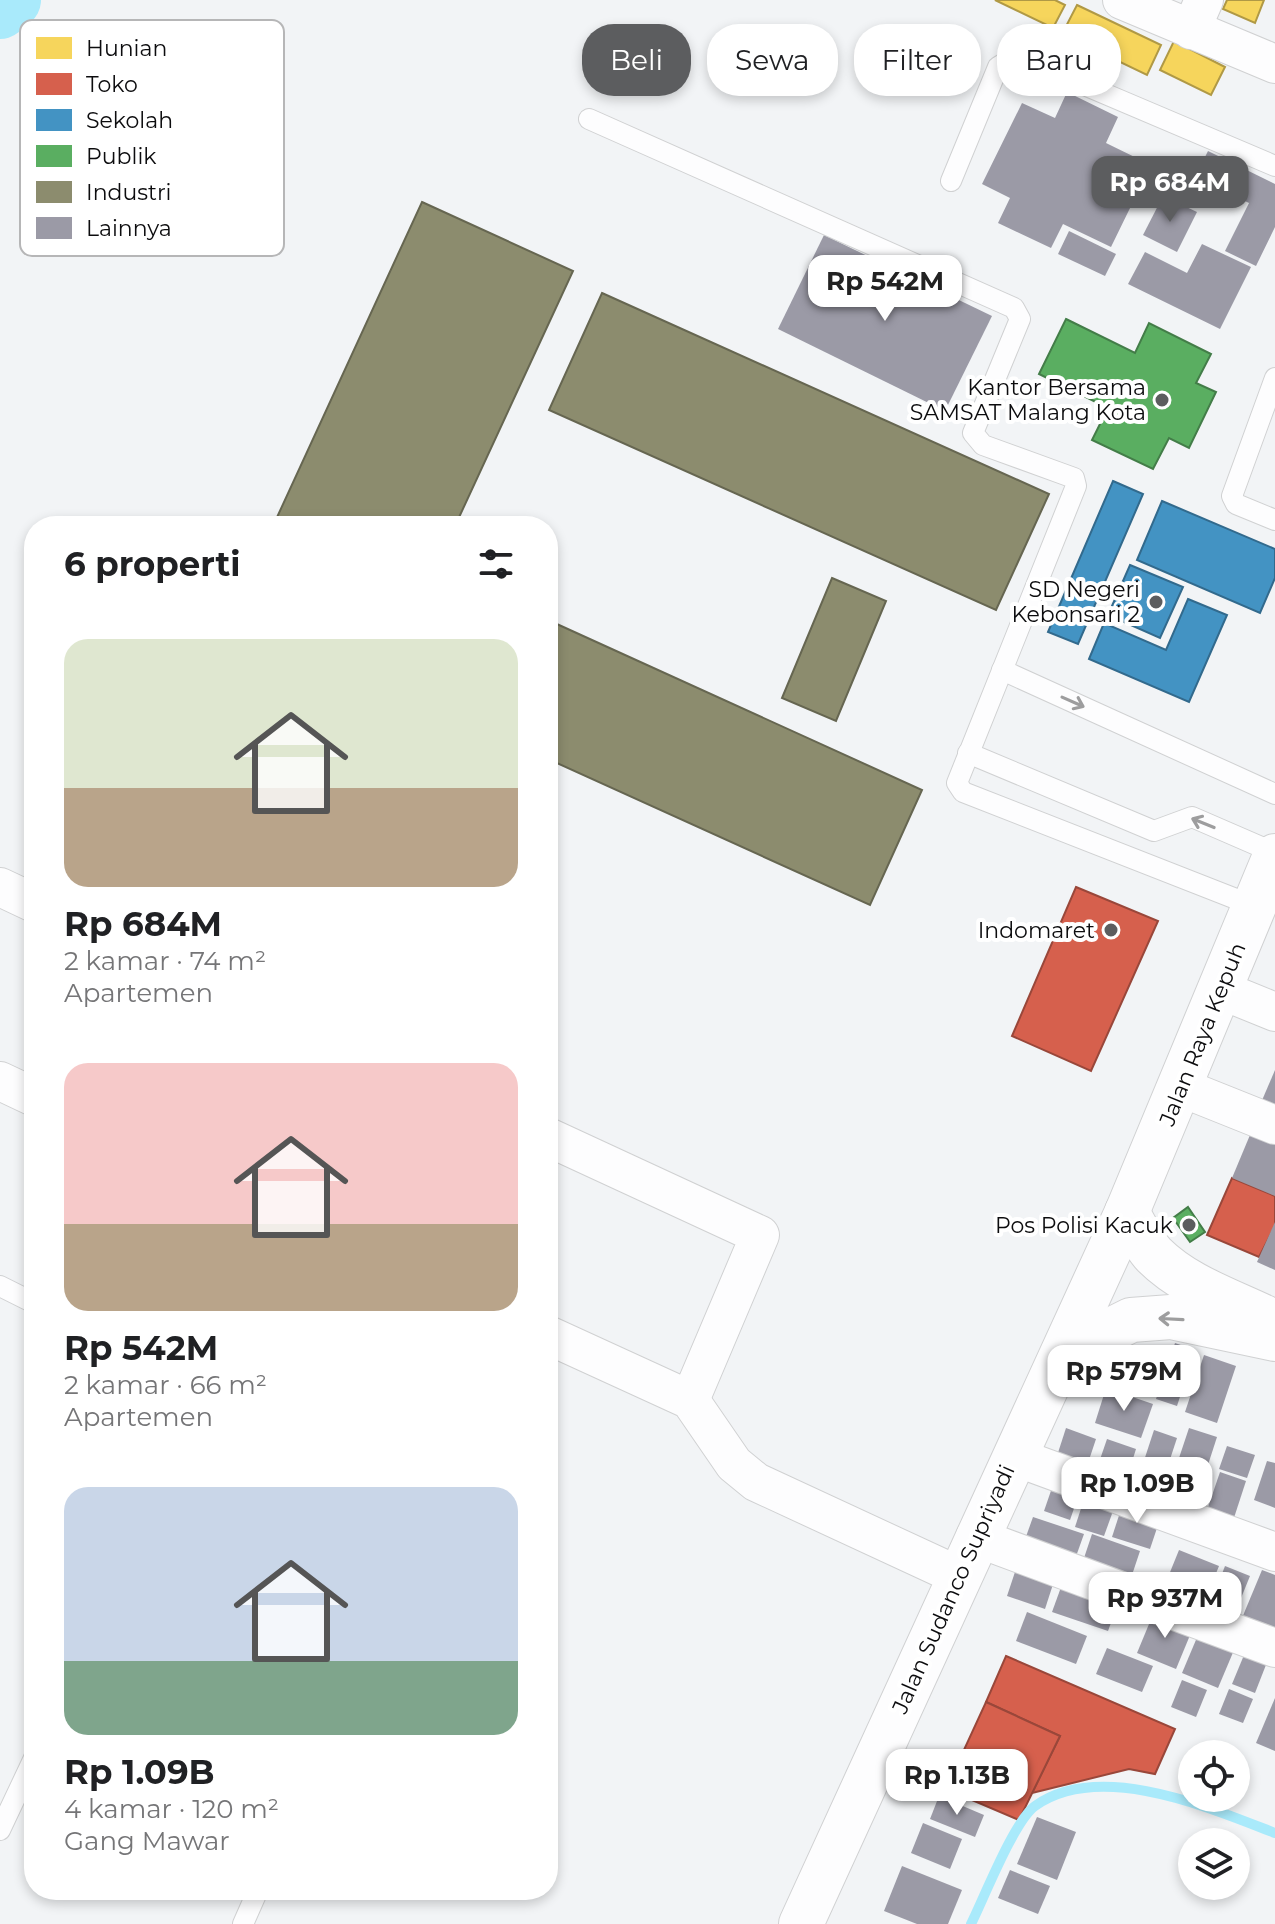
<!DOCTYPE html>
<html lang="id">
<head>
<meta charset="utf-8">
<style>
	body { margin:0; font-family:Montserrat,sans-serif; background:#f6f6f6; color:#202124; height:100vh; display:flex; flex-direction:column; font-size:30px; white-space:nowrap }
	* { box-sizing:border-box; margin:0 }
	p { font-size:26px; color:#757577 }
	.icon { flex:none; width:44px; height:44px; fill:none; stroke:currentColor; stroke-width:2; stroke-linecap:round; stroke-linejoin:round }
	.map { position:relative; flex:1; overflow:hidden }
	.details { position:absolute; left:24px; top:516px; width:534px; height:1384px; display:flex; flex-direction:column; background:#fff; border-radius:32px; box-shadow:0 4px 12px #0003 }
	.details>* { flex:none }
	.banner { position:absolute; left:582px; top:24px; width:572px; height:72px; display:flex; gap:16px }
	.tools { position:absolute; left:1178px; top:1740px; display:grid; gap:16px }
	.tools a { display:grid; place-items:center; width:72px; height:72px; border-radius:50%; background:#fff; box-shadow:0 4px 12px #0003; font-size:40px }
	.price { position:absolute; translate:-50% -68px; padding:0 18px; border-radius:16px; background:#fff; color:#222; font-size:26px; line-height:52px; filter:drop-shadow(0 2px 4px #0008) }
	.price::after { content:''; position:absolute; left:50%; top:48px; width:24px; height:18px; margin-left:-12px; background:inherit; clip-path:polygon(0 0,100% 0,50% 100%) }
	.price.on { background:#5c5d5f; color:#fff }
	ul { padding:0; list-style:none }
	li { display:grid; align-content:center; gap:16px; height:424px; padding:0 40px }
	li span { display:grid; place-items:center; height:248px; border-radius:24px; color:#555 }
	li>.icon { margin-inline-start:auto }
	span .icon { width:144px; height:144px; fill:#fffc; stroke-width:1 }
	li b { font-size:34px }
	h2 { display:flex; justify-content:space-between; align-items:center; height:96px; padding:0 40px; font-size:34px }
	.tag { padding:0 28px; border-radius:32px; background:#fff; box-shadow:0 4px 12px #0003; font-size:28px; line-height:72px }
	.tag.on { background:#5c5d5f; color:#fff }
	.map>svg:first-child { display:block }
</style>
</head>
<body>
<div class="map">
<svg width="1275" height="1924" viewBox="0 0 1275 1924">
	<rect width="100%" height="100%" fill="#f2f4f6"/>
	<g fill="#f6d55c" stroke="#b09945" stroke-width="2">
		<polygon points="995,0 1055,0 1065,5 1053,28"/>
		<polygon points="1227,0 1264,0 1255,23 1223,9"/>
		<polygon points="1077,5 1161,45 1147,75 1062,34"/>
		<polygon points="1174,41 1225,67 1211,95 1160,70"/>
	</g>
	<g fill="#d6604d" stroke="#99473a" stroke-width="2">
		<polygon points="1076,887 1158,921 1091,1071 1012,1036"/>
		<polygon points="1232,1178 1275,1196 1275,1226 1259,1257 1207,1235"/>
		<polygon points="1006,1656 1175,1729 1155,1774 1129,1769 1032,1793 1060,1736 986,1702"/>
		<polygon points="986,1702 1060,1736 1019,1820 946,1789"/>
	</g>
	<g fill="#4393c3" stroke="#326a8d" stroke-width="2">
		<polygon points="1113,481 1143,494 1078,644 1048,632"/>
		<polygon points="1162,501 1275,549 1275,578 1260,613 1137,560"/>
		<polygon points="1130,565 1183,587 1160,638 1108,615"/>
		<polygon points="1188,599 1227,615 1189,702 1089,659 1104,623 1166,650"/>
	</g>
	<g fill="#5aae61" stroke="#437d48" stroke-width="2">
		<polygon points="1066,319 1135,353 1149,323 1211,354 1196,383 1216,392 1189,448 1169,438 1153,469 1092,440 1108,408 1039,374"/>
		<polygon points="1188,1207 1205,1232 1190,1242 1173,1218"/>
	</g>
	<g fill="#8c8c6e" stroke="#666651" stroke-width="2">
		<polygon points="422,202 573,271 455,526 273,526"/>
		<polygon points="602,293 1049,494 996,610 549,410"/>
		<polygon points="832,578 886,601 836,721 782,698"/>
		<polygon points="548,620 922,790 870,905 548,759"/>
	</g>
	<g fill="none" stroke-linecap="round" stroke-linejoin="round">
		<path stroke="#a9eafb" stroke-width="10" d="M971 1924C984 1898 1014 1821 1035 1806 1100 1760 1210 1808 1275 1833"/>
		<polyline stroke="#a9eafb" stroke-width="58" points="0,10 12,0"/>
	</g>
	<g fill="#9b9aa6">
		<polygon points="1067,92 1118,117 1106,143 1151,165 1111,247 1063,224 1051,248 998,223 1010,198 982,184 1022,103 1055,118"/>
		<polygon points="1208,151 1275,184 1275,227 1256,266 1225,251 1249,203 1195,177"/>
		<polygon points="1163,196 1197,212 1177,252 1143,235"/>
		<polygon points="1069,231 1116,254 1105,276 1058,254"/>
		<polygon points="824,235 992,316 945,411 778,329"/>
		<polygon points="1202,244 1251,267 1220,329 1128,284 1145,252 1187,273"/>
		<polygon points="1275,1070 1275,1119 1257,1112"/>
		<polygon points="1255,1123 1275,1131 1275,1196 1232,1178"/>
		<polygon points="1275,1222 1275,1270 1257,1262"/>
		<polygon points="1175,1343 1195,1350 1177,1406 1156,1399"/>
		<polygon points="1204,1355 1236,1366 1217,1423 1185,1412"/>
		<polygon points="1106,1388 1153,1404 1141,1438 1095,1423"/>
		<polygon points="1066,1428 1096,1439 1085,1472 1055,1462"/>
		<polygon points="1189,1428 1217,1437 1206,1471 1178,1461"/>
		<polygon points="1154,1430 1177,1438 1159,1493 1136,1485"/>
		<polygon points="1107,1439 1136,1449 1124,1487 1094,1477"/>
		<polygon points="1227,1446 1255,1455 1247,1478 1219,1469"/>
		<polygon points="1267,1461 1275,1463 1275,1508 1254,1500"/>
		<polygon points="1220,1472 1246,1481 1231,1527 1204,1519"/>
		<polygon points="1055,1479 1081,1488 1070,1520 1044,1511"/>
		<polygon points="1087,1490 1117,1500 1104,1536 1075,1527"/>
		<polygon points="1124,1500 1162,1513 1150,1549 1112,1537"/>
		<polygon points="1033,1517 1084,1534 1074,1562 1023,1545"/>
		<polygon points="1092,1534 1140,1551 1130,1581 1082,1564"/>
		<polygon points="1179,1550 1219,1566 1202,1608 1162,1592"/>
		<polygon points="1018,1563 1056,1575 1045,1609 1007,1596"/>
		<polygon points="1225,1566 1250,1576 1230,1625 1206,1615"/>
		<polygon points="1262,1570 1275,1575 1275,1645 1237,1630"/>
		<polygon points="1064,1579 1120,1598 1108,1631 1052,1612"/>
		<polygon points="1027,1612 1087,1636 1076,1664 1016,1641"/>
		<polygon points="1154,1612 1193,1628 1176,1669 1137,1653"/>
		<polygon points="1201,1628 1237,1643 1218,1688 1182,1673"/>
		<polygon points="1249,1643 1271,1652 1255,1693 1232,1684"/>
		<polygon points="1107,1648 1153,1666 1142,1692 1096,1674"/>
		<polygon points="1182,1680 1207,1690 1196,1717 1171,1707"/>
		<polygon points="1229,1689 1253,1699 1243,1723 1219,1714"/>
		<polygon points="1275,1698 1275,1751 1256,1743"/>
		<polygon points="939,1796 984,1815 975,1837 930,1819"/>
		<polygon points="1037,1817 1076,1832 1057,1880 1017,1864"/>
		<polygon points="923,1823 962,1839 950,1869 911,1853"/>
		<polygon points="902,1866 962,1890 948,1924 917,1924 884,1911"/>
		<polygon points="1010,1870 1050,1886 1038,1914 998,1898"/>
	</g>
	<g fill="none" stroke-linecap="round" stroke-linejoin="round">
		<defs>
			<g id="service">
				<polyline points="589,119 1014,308 1020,319 973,433 983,445 1074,478 1076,486 957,783 963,792 1254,906"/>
				<polyline points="951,181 998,67 1016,56 1275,166"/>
				<polyline points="1275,378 1232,496 1236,504 1275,520"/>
				<polyline points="1002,670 1275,794"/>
				<polyline points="968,753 1154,831 1192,817 1275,853"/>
				<polyline points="0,1286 34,1303"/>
				<polyline points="0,1830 34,1758"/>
				<polyline points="243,1924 258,1890"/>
			</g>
			<g id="minor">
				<polyline points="1122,0 1275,64"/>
				<polyline points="1191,30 1204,0"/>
				<polyline points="0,887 34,903"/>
				<polyline points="1221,990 1275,1012"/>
				<polyline points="0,1081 34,1097"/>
				<polyline points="1180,1087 1275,1125"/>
				<polyline points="548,1137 760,1235 690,1400"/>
				<polyline points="548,1335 690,1400 734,1464 756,1482 959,1576"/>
				<polyline points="1013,1456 1275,1552"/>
				<polyline points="975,1537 1275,1648"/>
			</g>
			<polyline id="primary" points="1127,1212 1275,856"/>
			<g id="trunk">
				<path d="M1127 1212C1135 1226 1143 1243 1154 1255 1184 1285 1226 1299 1264 1317"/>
				<polyline points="1065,1353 1131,1320 1171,1317 1275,1339"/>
				<polyline points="801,1924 1127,1212"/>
			</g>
		</defs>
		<use href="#service" stroke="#d0d1d2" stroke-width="22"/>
		<use href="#minor" stroke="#d0d1d2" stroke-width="40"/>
		<use href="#primary" stroke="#d0d1d2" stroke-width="46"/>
		<use href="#trunk" stroke="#d0d1d2" stroke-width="46"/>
		<use href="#service" stroke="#fdfdfe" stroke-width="20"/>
		<use href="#minor" stroke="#fdfdfe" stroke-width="38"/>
		<use href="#primary" stroke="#fdfdfe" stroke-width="44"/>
		<use href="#trunk" stroke="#fdfdfe" stroke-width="44"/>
	</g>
	<defs><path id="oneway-shaft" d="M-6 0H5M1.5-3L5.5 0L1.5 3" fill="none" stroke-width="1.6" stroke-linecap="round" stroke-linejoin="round" transform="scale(2)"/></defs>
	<g stroke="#9d9d9e">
		<use href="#oneway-shaft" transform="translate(1073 702) rotate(24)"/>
		<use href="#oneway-shaft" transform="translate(1203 823) rotate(-158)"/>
		<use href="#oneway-shaft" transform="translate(1171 1319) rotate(-177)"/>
	</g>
	<g fill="#5c5d5f" stroke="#fff" stroke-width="3">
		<circle cx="1162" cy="400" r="8"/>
		<circle cx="1156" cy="602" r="8"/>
		<circle cx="1111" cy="930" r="8"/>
		<circle cx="1189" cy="1225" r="8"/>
	</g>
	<g text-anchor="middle" stroke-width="8" stroke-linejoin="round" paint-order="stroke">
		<g font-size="22" fill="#0c0c0e" stroke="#fff" text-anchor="end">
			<text x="1146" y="395">Kantor Bersama<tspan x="1146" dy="25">SAMSAT Malang Kota</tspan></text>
			<text x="1140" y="597">SD Negeri<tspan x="1140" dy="25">Kebonsari 2</tspan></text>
			<text x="1095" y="938">Indomaret</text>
			<text x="1173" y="1233">Pos Polisi Kacuk</text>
		</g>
		<g font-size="22" fill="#0c0c0e" stroke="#fff">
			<text transform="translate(1202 1034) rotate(-68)" y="8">Jalan Raya Kepuh</text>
			<text transform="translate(953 1589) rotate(-66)" y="8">Jalan Sudanco Supriyadi</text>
		</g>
	</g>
	<rect x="20" y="20" width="264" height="236" rx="12" fill="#fff" stroke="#b6b6b7" stroke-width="2"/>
	<rect x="36" y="37" width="36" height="22" fill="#f6d55c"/>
	<rect x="36" y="73" width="36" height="22" fill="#d6604d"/>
	<rect x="36" y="109" width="36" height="22" fill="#4393c3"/>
	<rect x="36" y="145" width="36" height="22" fill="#5aae61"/>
	<rect x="36" y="181" width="36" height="22" fill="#8c8c6e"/>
	<rect x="36" y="217" width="36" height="22" fill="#9b9aa6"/>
	<g font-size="22" fill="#0c0c0e">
		<text x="86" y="56">Hunian</text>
		<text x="86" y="92">Toko</text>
		<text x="86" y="128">Sekolah</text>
		<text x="86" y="164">Publik</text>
		<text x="86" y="200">Industri</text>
		<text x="86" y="236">Lainnya</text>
	</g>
</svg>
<div class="tools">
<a><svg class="icon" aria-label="locate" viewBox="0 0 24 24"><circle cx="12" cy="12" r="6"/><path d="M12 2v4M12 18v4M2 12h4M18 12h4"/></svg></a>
<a><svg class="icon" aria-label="layers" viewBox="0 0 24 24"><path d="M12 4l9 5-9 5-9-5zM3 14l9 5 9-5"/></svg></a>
</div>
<b class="price on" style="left:1170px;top:224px">Rp 684M</b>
<b class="price" style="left:885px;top:323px">Rp 542M</b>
<b class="price" style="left:1124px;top:1413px">Rp 579M</b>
<b class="price" style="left:1137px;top:1525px">Rp 1.09B</b>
<b class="price" style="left:1165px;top:1640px">Rp 937M</b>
<b class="price" style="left:957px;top:1817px">Rp 1.13B</b>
<div class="banner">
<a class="tag on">Beli</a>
<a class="tag">Sewa</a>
<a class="tag">Filter</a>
<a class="tag">Baru</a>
</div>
<section class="details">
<h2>6 properti<svg class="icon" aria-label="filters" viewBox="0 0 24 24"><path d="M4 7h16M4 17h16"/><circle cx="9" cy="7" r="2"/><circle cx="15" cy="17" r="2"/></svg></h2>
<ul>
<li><span style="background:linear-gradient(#dfe7d0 60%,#b9a48a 0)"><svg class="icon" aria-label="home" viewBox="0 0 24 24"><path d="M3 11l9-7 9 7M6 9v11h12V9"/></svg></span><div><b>Rp 684M</b><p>2 kamar · 74 m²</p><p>Apartemen</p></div></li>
<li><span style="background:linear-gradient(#f6c9c9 65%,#b9a48a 0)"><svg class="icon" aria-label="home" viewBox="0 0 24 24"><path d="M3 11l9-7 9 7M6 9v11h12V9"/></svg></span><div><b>Rp 542M</b><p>2 kamar · 66 m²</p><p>Apartemen</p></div></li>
<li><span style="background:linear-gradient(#c9d6e8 70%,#7fa58c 0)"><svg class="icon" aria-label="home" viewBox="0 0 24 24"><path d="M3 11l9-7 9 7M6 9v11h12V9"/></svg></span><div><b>Rp 1.09B</b><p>4 kamar · 120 m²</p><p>Gang Mawar</p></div></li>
</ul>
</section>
</div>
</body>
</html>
